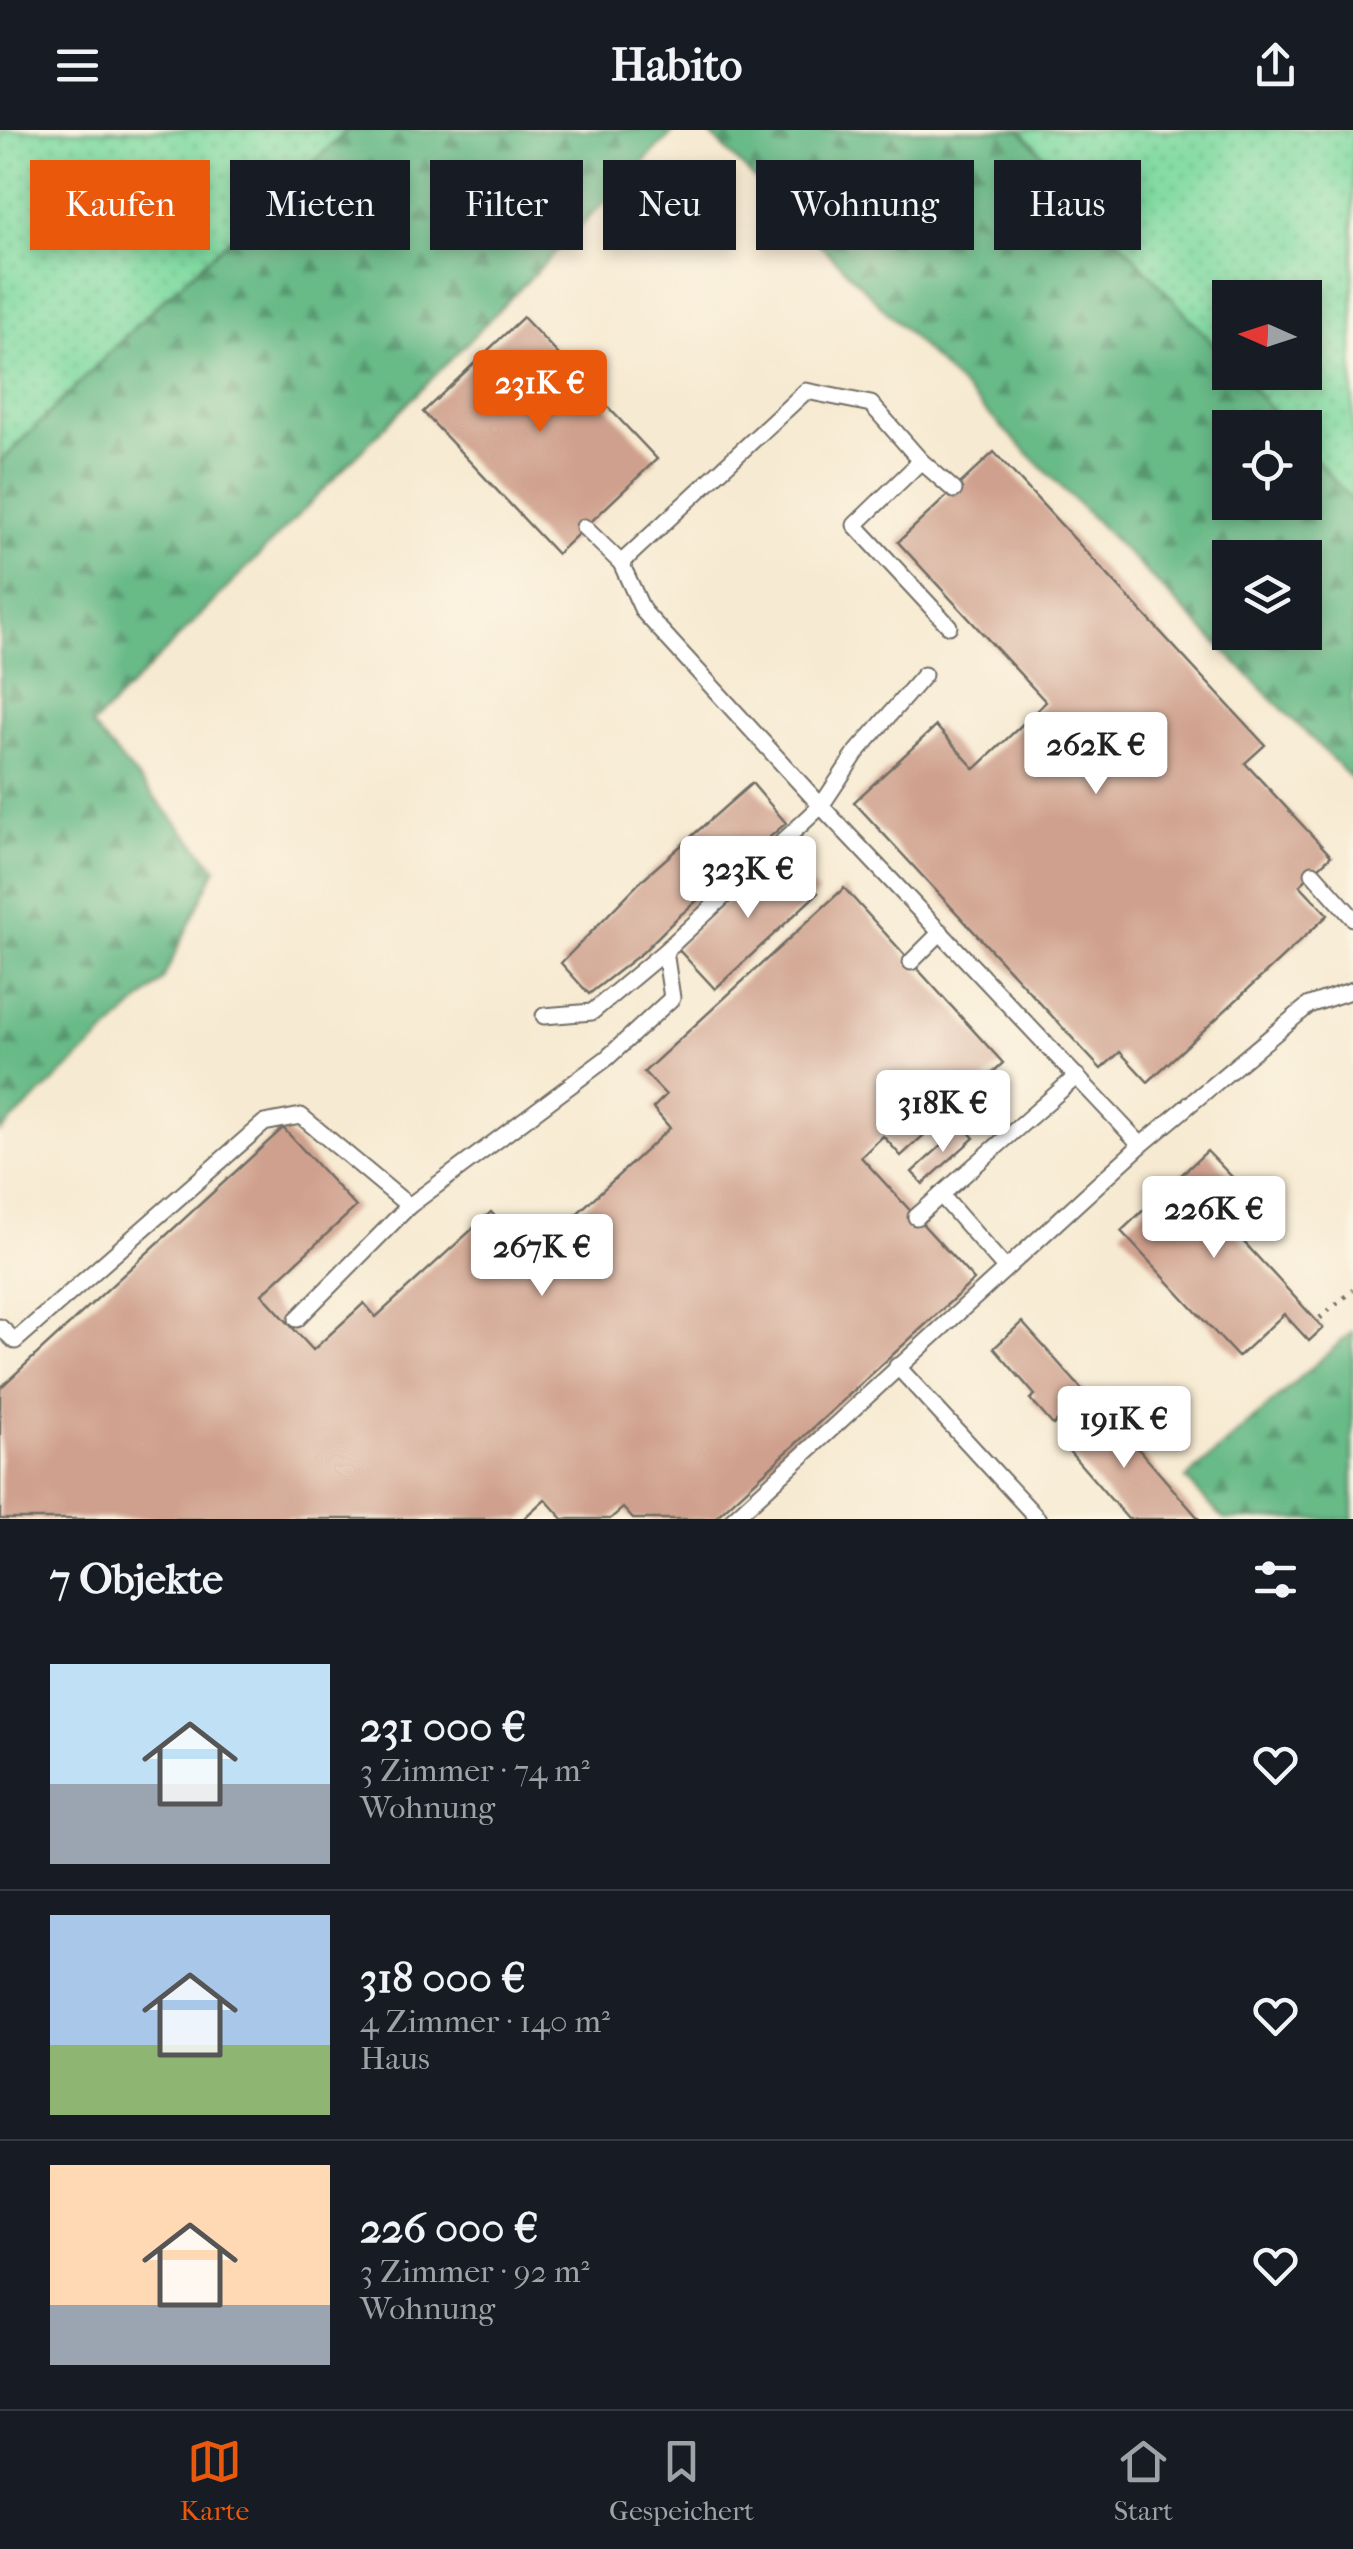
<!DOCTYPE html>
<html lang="de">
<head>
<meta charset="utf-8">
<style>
	body { margin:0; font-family:"IM FELL French Canon",serif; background:#242831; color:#f1f3f6; height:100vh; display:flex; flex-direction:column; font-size:38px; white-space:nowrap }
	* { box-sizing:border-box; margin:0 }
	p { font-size:32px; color:#9ea1a6 }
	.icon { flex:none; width:55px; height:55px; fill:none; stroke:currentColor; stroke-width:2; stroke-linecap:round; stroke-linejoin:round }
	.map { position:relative; height:1389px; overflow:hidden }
	.sheet { display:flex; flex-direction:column; background:#171b24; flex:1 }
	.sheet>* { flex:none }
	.banner { position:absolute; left:30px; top:30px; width:1295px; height:90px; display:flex; gap:20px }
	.needle { width:65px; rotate:273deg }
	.fabs { position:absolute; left:1212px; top:150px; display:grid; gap:20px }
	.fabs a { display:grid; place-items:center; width:110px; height:110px; border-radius:0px; background:#171b24; box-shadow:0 5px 15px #0003; font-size:50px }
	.price { position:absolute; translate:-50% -85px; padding:0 22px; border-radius:10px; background:#fff; color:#222; font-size:32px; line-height:65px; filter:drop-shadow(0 2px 5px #0008) }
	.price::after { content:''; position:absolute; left:50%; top:60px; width:30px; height:22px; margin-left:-15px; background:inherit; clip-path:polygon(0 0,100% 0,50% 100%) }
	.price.current { background:#ea580c; color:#fff }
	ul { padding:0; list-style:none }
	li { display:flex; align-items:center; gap:30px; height:250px; padding:0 50px }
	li+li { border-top:2px solid #363941 }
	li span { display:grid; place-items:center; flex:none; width:280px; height:200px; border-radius:0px; color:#555 }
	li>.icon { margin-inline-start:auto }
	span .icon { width:120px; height:120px; fill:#fffc; stroke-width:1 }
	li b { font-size:42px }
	h2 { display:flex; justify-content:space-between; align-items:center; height:120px; padding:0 50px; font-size:42px }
	.tag { padding:0 35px; border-radius:0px; background:#171b24; box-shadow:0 5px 15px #0003; font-size:35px; line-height:90px }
	.tag.current { background:#ea580c; color:#fff }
	header { display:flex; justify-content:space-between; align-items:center; height:130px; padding:0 50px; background:#171b24; font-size:45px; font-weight:700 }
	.tab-bar { display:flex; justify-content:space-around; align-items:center; height:140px; border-top:2px solid #363941; background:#171b24; font-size:28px; color:#9ea1a6 }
	.tab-bar a { display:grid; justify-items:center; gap:5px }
	.tab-bar .current { color:#ea580c }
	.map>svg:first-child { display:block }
</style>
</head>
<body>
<header><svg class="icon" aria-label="menu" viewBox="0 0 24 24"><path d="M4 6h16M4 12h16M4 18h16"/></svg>Habito<svg class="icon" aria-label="share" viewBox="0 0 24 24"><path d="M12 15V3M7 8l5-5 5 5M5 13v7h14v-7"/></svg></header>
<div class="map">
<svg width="1353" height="1389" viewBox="0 0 1353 1389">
	<defs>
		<pattern id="grass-dots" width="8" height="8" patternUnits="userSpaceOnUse" patternTransform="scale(2.5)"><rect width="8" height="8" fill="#80daa1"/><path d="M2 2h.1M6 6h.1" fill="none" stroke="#6fbb8b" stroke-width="1.8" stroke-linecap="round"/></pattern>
		<pattern id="forest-firs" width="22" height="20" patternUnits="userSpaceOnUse" patternTransform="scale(2.5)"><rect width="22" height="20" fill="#68ba87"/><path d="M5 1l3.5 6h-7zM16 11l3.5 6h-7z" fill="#56976f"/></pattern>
	</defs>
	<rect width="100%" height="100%" fill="#fcf5e5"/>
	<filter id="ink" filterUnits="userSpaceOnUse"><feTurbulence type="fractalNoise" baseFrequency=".01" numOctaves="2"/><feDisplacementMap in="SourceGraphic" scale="20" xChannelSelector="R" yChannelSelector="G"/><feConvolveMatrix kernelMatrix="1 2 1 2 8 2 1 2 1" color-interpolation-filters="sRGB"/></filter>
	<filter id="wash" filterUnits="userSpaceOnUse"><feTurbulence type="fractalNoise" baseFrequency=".0048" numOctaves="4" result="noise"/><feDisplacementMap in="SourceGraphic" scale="40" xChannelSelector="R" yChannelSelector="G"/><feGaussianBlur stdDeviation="2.25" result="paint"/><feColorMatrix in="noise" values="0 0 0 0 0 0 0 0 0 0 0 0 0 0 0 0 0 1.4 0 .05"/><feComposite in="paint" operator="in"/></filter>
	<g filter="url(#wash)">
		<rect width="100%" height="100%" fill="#f7ead2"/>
		<g fill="url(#grass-dots)" stroke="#568266" stroke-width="2.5">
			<polygon points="0,0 348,0 146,186 0,333"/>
			<polygon points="1020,0 1353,0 1353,372 1305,318 1305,298 1287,297 1239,243 1305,242 1305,168 1230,168 1230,233"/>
		</g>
		<g fill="url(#forest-firs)" stroke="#4a7259" stroke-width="2.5" fill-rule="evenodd">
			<polygon points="348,0 675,0 92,596 216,738 162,851 0,1002 0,333 146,186"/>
			<path d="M706 0H1020L1230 233V242L1239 243 1287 297 1230 298V372H1305V318L1353 372V650ZM1230 428H1305V502H1230Z"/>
			<polygon points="1353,1201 1353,1389 1223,1389 1186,1349"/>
		</g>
		<g id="blocks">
			<g fill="#cfa08d">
				<polygon points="523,187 657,329 557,424 423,282"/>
				<polygon points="994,322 1265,615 1245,633 1331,726 1300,755 1328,785 1148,952 1120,922 1101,939 854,672 936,596 975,639 1046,572 898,412"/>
				<polygon points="752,653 786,693 677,788 643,822 589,864 561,833 643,749"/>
				<polygon points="780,722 818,763 715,859 677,818"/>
				<polygon points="844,758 1003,933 901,1026 883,1006 861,1027 974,1150 714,1389 633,1389 623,1378 610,1389 563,1389 545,1369 523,1389 0,1389 0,1258 283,998 356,1077 262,1164 313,1220 364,1173 376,1187 491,1082 531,1126 670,998 653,978 666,965 644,942"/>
				<polygon points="963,996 974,1008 923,1054 912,1042"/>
				<polygon points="1207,1021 1234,1049 1208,1073 1323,1198 1309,1211 1284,1184 1238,1227 1121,1101"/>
				<polygon points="1022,1192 1087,1265 1053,1295 1030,1269 1035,1265 994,1218"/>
				<polygon points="1102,1277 1199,1389 1128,1389 1061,1312"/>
			</g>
		</g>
	</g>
	<g filter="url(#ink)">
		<use href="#blocks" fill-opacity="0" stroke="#726e65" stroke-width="2.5"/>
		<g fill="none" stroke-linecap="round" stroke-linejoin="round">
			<defs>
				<g id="service">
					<polyline points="921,331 855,395 949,496"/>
					<polyline points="954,360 921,331 871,274 806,261 621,433 643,481 821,676 1141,1015"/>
					<polyline points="584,397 621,433"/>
					<polyline points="1313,743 1353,788"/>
					<polyline points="911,832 941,802"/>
					<polyline points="544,886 592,882 665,821 821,676 857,622 924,545"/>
					<polyline points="409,1076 607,928 672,868 665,821"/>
					<polyline points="916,1087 941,1065"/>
					<polyline points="1005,1138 941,1065 1077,946"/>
					<polyline points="0,1197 15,1211 264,993 301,986 409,1076 297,1189"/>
					<polyline points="897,1236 1038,1389"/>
					<polyline points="733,1389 1141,1015 1309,875 1353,860"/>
				</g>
			</defs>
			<use href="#service" stroke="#726e65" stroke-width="19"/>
			<polyline stroke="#726e65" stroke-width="5" stroke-dasharray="2.5 8" stroke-linecap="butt" points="1320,1188 1353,1160"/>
			<use href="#service" stroke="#fff" stroke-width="15"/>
		</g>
	</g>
</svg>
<div class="fabs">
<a><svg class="needle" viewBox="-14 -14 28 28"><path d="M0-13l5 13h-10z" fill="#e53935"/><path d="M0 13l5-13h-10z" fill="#9ea1a6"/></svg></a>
<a><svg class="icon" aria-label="locate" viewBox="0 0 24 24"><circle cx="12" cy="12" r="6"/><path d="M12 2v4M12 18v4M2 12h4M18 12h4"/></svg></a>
<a><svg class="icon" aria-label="layers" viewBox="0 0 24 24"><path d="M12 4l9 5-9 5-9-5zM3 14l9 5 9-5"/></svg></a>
</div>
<b class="price current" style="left:540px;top:305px">231K €</b>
<b class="price" style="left:1096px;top:667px">262K €</b>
<b class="price" style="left:748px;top:791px">323K €</b>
<b class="price" style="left:943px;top:1025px">318K €</b>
<b class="price" style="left:1214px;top:1131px">226K €</b>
<b class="price" style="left:542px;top:1169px">267K €</b>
<b class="price" style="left:1124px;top:1341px">191K €</b>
<div class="banner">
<a class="tag current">Kaufen</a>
<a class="tag">Mieten</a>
<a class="tag">Filter</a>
<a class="tag">Neu</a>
<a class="tag">Wohnung</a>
<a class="tag">Haus</a>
</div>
</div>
<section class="sheet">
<h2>7 Objekte<svg class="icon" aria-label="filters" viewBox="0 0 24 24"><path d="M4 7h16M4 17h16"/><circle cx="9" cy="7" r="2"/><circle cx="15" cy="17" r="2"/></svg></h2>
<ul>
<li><span style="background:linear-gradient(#bfe0f5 60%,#9aa5b1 0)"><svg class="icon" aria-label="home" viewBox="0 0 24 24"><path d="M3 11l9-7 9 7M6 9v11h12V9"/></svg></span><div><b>231 000 €</b><p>3 Zimmer · 74 m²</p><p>Wohnung</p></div><svg class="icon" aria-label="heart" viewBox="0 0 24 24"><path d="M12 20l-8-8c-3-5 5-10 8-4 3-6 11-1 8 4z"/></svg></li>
<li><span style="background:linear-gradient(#a9c7e8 65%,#8fb573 0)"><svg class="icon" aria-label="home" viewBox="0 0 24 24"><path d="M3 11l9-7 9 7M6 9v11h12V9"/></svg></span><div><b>318 000 €</b><p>4 Zimmer · 140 m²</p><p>Haus</p></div><svg class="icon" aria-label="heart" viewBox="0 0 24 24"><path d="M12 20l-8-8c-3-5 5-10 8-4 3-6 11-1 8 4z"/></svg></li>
<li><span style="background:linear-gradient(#ffd9b3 70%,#9aa5b1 0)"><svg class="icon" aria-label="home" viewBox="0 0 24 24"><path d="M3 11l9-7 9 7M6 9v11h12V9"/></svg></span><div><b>226 000 €</b><p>3 Zimmer · 92 m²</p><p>Wohnung</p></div><svg class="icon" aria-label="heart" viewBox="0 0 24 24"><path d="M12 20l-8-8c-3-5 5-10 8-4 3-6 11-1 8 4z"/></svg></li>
</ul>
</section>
<nav class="tab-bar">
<a class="current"><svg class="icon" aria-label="map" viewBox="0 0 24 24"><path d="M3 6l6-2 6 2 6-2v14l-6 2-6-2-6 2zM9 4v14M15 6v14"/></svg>Karte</a>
<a><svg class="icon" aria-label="saved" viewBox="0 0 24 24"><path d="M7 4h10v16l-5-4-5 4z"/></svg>Gespeichert</a>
<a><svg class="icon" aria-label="home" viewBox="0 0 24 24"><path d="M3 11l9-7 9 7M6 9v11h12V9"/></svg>Start</a>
</nav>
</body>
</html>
